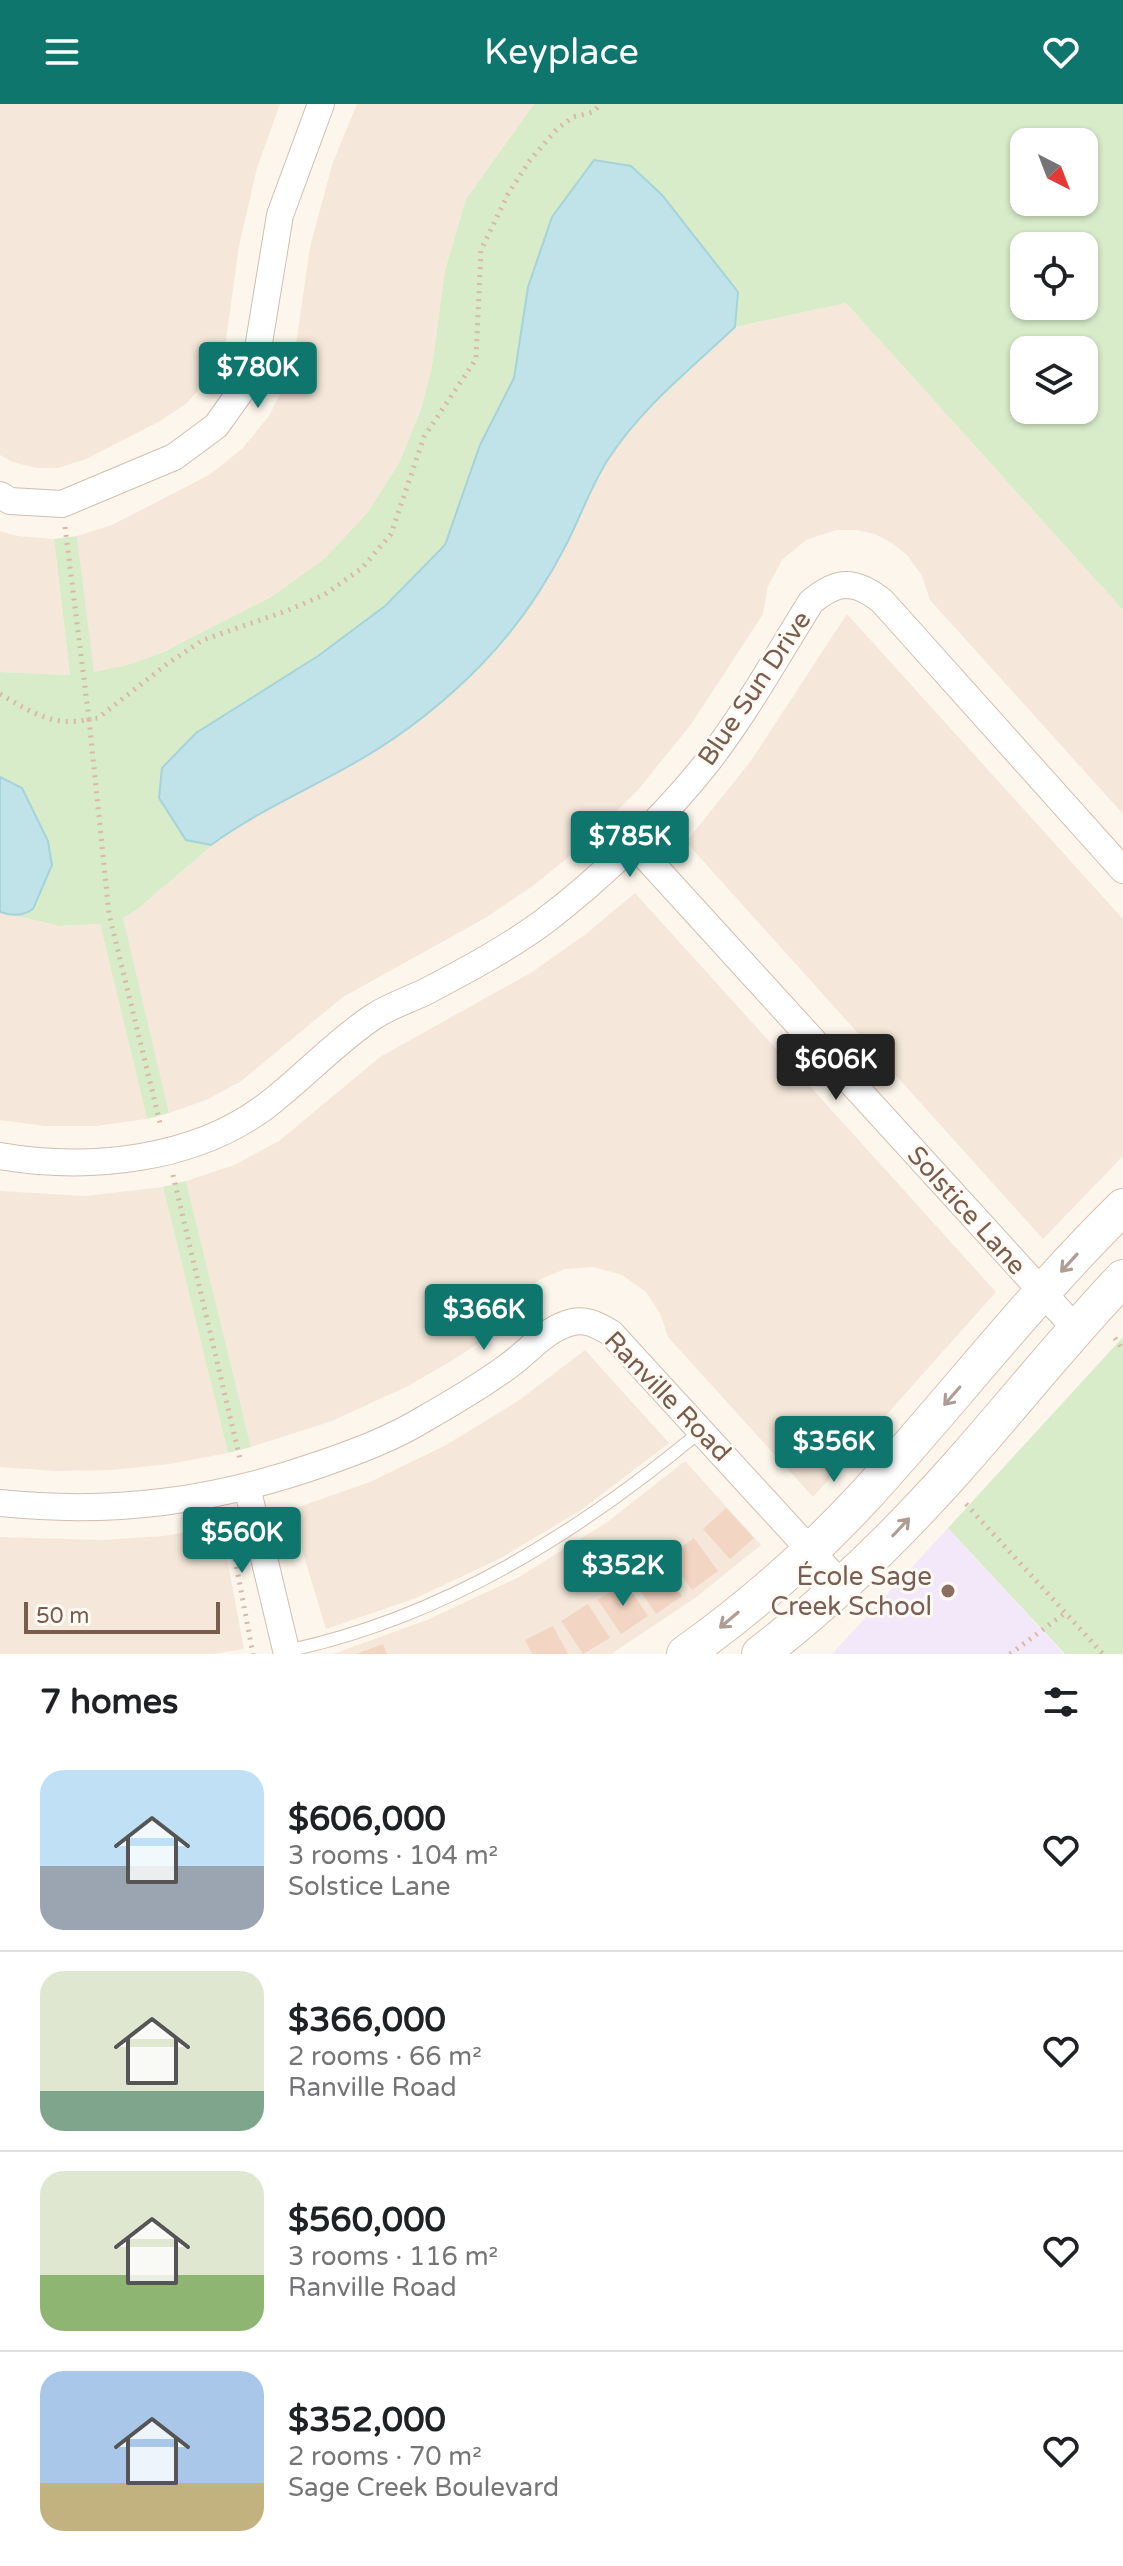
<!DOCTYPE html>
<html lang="en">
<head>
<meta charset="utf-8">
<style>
	body { margin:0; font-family:"Varela Round",sans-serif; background:#f2f2f2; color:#202124; height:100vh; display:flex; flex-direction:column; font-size:30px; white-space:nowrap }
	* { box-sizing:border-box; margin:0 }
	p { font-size:26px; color:#757577 }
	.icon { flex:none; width:44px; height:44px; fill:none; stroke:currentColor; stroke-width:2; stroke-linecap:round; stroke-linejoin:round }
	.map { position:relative; height:1550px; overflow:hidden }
	.drawer { display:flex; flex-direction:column; background:#fff; flex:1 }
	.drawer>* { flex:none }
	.needle { width:52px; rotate:138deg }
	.tools { position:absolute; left:1010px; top:24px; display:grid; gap:16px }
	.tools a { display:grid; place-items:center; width:88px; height:88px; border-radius:16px; background:#fff; box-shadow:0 2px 6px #0004; font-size:40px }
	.scale { position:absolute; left:24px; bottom:20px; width:196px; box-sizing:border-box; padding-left:8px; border:4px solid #7a5c4d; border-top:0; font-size:22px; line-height:28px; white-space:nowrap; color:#7a5c4d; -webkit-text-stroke:6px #fffaf3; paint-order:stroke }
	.price { position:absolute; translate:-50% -68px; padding:0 18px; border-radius:8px; background:#0f766e; color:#fff; font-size:26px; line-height:52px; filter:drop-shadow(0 2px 4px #0008) }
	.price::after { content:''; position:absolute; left:50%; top:48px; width:24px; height:18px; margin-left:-12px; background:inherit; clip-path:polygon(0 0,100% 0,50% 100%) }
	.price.current { background:#222; color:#fff }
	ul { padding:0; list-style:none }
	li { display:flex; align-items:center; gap:24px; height:200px; padding:0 40px }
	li+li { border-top:2px solid #e0e0e0 }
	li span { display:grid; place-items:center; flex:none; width:224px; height:160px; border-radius:24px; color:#555 }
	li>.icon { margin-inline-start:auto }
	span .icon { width:96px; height:96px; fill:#fffc; stroke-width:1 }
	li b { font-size:34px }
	h2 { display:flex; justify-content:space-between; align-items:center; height:96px; padding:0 40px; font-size:34px }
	header { display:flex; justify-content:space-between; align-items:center; height:104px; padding:0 40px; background:#0f766e; color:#fff; font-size:36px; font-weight:600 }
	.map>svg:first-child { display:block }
</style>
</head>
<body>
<header><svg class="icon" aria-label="menu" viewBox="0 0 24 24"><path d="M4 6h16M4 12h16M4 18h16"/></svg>Keyplace<svg class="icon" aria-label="heart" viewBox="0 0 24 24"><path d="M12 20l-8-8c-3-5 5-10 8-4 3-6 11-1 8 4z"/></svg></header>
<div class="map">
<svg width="1123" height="1550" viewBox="0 0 1123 1550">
	<rect width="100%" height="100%" fill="#fdf6ec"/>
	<g fill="#f5e8da">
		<polygon points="0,0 280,0 257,64 239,142 226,236 210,273 187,299 160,317 86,355 58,364 36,364 13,358 0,351"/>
		<polygon points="357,0 534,0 466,95 445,166 432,262 421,305 399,359 368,408 324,455 271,493 161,549 127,561 93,569 77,432 112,421 209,371 242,345 269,312 283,284 294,254 310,143 333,58"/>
		<polygon points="846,199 1123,506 1123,710 930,496 922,472 907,451 892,439 875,430 856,426 836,426 806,436 782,456 768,482 763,510 692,619 638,686 576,747 534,781 487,813 343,893 240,978 206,996 169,1009 122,814 135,807 227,729 278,698 382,642 425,613 463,579 504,535 538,488 566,441 597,373 621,337 646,308 735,223"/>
		<polygon points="0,427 17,432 54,435 70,571 0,568"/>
		<polygon points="847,510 1123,815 1123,1052 1043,1135 686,738 750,658"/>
		<polygon points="635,789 996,1188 813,1393 668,1233 660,1209 646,1188 622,1171 593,1163 565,1165 539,1176 519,1195 505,1221 458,1253 408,1282 332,1317 251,1343 186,1077 234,1061 279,1037 380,953 532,868 586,830"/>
		<polygon points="0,808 59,822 100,820 147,1015 96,1022 45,1022 0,1016"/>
		<polygon points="163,1083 228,1349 170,1360 112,1366 55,1367 0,1363 0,1087 85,1092"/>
		<polygon points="585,1246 669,1339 581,1406 501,1454 416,1494 326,1525 290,1406 370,1378 446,1341 518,1297"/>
		<polygon points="685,1357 761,1441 695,1494 611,1550 333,1550 427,1516 519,1473 606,1419"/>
		<polygon points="221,1422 244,1545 213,1550 0,1550 0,1433 102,1436 163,1432"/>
	</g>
	<polygon fill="#f3e8fa" points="948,1424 1064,1550 832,1550"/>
	<g fill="#d8ecc9" fill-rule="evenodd">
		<path d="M534 0H1123V506L846 199 735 223 646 308 621 337 597 373 566 441 538 488 504 535 463 579 425 613 382 642 278 698 227 729 135 807 123 814 169 1009 147 1015 100 820 59 822 0 808V568L70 571 54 435 77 432 94 568 127 561 161 549 271 493 324 455 368 408 399 359 421 305 432 262 445 166 466 95ZM1024 38H1084V98H1024ZM1024 142H1084V202H1024ZM1024 246H1084V306H1024Z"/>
		<polygon points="186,1077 251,1343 228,1349 163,1083"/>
		<polygon points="1123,1233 1123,1550 1065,1550 948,1424"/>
	</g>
	<g fill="#bfe3e8" stroke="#a5d3da" stroke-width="2">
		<path d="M594 56 631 62 662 91 738 188 735 223C692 264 642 303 609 354 591 381 581 412 566 441 544 484 516 525 482 560 447 596 407 628 363 654 312 684 259 706 211 741L186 736 159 694 162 664 196 629 318 552 385 502 445 441 480 341 514 274 528 183 552 113Z"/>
		<path d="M0 673 22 684 48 737 52 761 33 805C23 812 11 812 0 808Z"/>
	</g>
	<g fill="#f3d5c3">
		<polygon points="726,1404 754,1434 730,1455 703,1425"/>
		<polygon points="694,1434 718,1467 692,1486 668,1453"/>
		<polygon points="659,1458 682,1492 656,1510 633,1476"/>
		<polygon points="625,1478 648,1512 621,1530 598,1496"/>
		<polygon points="588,1500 610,1534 583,1550 561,1517"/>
		<polygon points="553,1522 568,1550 532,1550 525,1536"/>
		<polygon points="383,1540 387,1550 356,1550"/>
	</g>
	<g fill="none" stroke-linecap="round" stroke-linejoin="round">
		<defs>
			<path id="lane" d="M286 1547C443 1514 580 1428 702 1326"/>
			<g id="street">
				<polyline points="0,391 10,397 62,400 174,353 216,322 254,269 280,111 321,0"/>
				<polyline points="632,738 1076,1225"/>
				<path d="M0 1052C88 1067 193 1057 266 1002 303 974 334 939 373 913 389 902 409 896 427 887 467 866 510 843 546 816 600 775 664 713 706 660 745 610 777 552 811 498 838 475 855 476 882 497L1123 766"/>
				<polyline points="247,1383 287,1550"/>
				<path d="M0 1399C114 1411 216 1397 324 1359 358 1347 393 1334 424 1315 452 1299 481 1282 507 1263 526 1250 543 1228 566 1220 583 1213 596 1220 611 1229L841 1480"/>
			</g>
			<g id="secondary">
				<path d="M685 1550C748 1505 810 1451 863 1394 951 1298 1030 1194 1123 1103"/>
				<path d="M760 1550C831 1496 896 1432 955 1366 1012 1302 1064 1236 1123 1174"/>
			</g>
		</defs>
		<use href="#lane" stroke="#d1beb0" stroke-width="14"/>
		<use href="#street" stroke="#d1beb0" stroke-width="28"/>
		<use href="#secondary" stroke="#d6c0b0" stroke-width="38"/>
		<g stroke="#d9b8a5" stroke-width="5" stroke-dasharray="2 6" stroke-linecap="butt">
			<polyline points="65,423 89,615 98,614 167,560 203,536 286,507 324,491 362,464 391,430 424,333 476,255 481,146 508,90 530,56 557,25 573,13 593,8 601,0"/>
			<path d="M0 590C29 607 54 624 89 615L109 810 161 1023"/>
			<polyline points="173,1071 240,1355 238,1356"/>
			<polyline points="1115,1234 1123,1246"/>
			<polyline points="966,1400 1103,1550"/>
			<polyline points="235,1455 253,1550"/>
			<polyline points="1010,1550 1065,1509"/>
		</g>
		<use href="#lane" stroke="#fff" stroke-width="12"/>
		<use href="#street" stroke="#fff" stroke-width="26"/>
		<use href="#secondary" stroke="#fff" stroke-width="36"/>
	</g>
	<defs><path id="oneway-shaft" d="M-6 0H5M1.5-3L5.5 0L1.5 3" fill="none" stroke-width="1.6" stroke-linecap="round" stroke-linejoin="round" transform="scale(2)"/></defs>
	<g stroke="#af9d94">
		<use href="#oneway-shaft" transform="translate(1069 1159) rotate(132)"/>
		<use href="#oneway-shaft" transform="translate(952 1292) rotate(131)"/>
		<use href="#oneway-shaft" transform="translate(901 1423) rotate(-47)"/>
		<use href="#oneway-shaft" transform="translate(729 1516) rotate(140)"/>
	</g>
	<circle fill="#8d6e63" stroke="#fffaf3" stroke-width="3" cx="948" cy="1487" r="8"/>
	<g text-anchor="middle" stroke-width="6" stroke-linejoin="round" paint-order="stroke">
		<g font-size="26" fill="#7a5c4d" stroke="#fffaf3">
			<text transform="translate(754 584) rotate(-56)" y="9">Blue Sun Drive</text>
			<text transform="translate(967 1106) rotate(48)" y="9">Solstice Lane</text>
			<text transform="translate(668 1292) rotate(46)" y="9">Ranville Road</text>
		</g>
		<g font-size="26" fill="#785e54" stroke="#fffaf3" text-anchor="end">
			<text x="932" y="1481">École Sage<tspan x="932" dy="30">Creek School</tspan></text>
		</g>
	</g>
</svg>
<div class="tools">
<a><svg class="needle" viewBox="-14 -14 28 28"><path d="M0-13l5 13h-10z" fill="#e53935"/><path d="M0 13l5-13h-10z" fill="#757577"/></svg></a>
<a><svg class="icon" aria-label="locate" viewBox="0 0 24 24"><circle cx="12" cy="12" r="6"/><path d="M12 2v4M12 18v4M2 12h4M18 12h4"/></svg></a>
<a><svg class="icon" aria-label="layers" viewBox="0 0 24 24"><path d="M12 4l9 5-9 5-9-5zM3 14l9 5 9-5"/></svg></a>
</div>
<div class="scale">50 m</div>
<b class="price" style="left:258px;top:306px">$780K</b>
<b class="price" style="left:630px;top:775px">$785K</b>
<b class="price current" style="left:836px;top:998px">$606K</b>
<b class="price" style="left:484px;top:1248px">$366K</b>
<b class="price" style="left:834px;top:1380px">$356K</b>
<b class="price" style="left:242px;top:1471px">$560K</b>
<b class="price" style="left:623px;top:1504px">$352K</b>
</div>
<section class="drawer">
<h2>7 homes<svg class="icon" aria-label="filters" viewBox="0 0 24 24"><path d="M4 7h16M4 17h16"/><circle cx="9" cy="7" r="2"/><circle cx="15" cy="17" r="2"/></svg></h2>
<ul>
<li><span style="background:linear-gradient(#bfe0f5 60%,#9aa5b1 0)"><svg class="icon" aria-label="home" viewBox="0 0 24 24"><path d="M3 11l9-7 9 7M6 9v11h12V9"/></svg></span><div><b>$606,000</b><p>3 rooms · 104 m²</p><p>Solstice Lane</p></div><svg class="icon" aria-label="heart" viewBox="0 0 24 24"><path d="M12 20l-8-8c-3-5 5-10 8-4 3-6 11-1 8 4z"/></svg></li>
<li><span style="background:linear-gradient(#dfe7d0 75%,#7fa58c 0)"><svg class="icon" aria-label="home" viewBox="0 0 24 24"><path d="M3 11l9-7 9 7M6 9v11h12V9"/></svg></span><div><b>$366,000</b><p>2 rooms · 66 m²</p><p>Ranville Road</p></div><svg class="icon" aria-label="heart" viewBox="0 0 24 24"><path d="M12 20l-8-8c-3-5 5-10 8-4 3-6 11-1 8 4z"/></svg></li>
<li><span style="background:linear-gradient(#dfe7d0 65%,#8fb573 0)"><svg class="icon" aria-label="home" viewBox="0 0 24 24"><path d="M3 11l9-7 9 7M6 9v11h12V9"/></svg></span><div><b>$560,000</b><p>3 rooms · 116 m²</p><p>Ranville Road</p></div><svg class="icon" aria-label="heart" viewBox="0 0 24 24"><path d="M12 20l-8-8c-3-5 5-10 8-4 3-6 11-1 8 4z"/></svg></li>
<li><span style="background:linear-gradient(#a9c7e8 70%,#c2b280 0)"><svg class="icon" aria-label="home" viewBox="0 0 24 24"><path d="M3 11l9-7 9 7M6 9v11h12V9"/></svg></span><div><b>$352,000</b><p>2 rooms · 70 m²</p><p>Sage Creek Boulevard</p></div><svg class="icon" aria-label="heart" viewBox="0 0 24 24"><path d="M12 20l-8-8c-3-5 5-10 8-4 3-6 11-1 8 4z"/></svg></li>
</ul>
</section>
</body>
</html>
